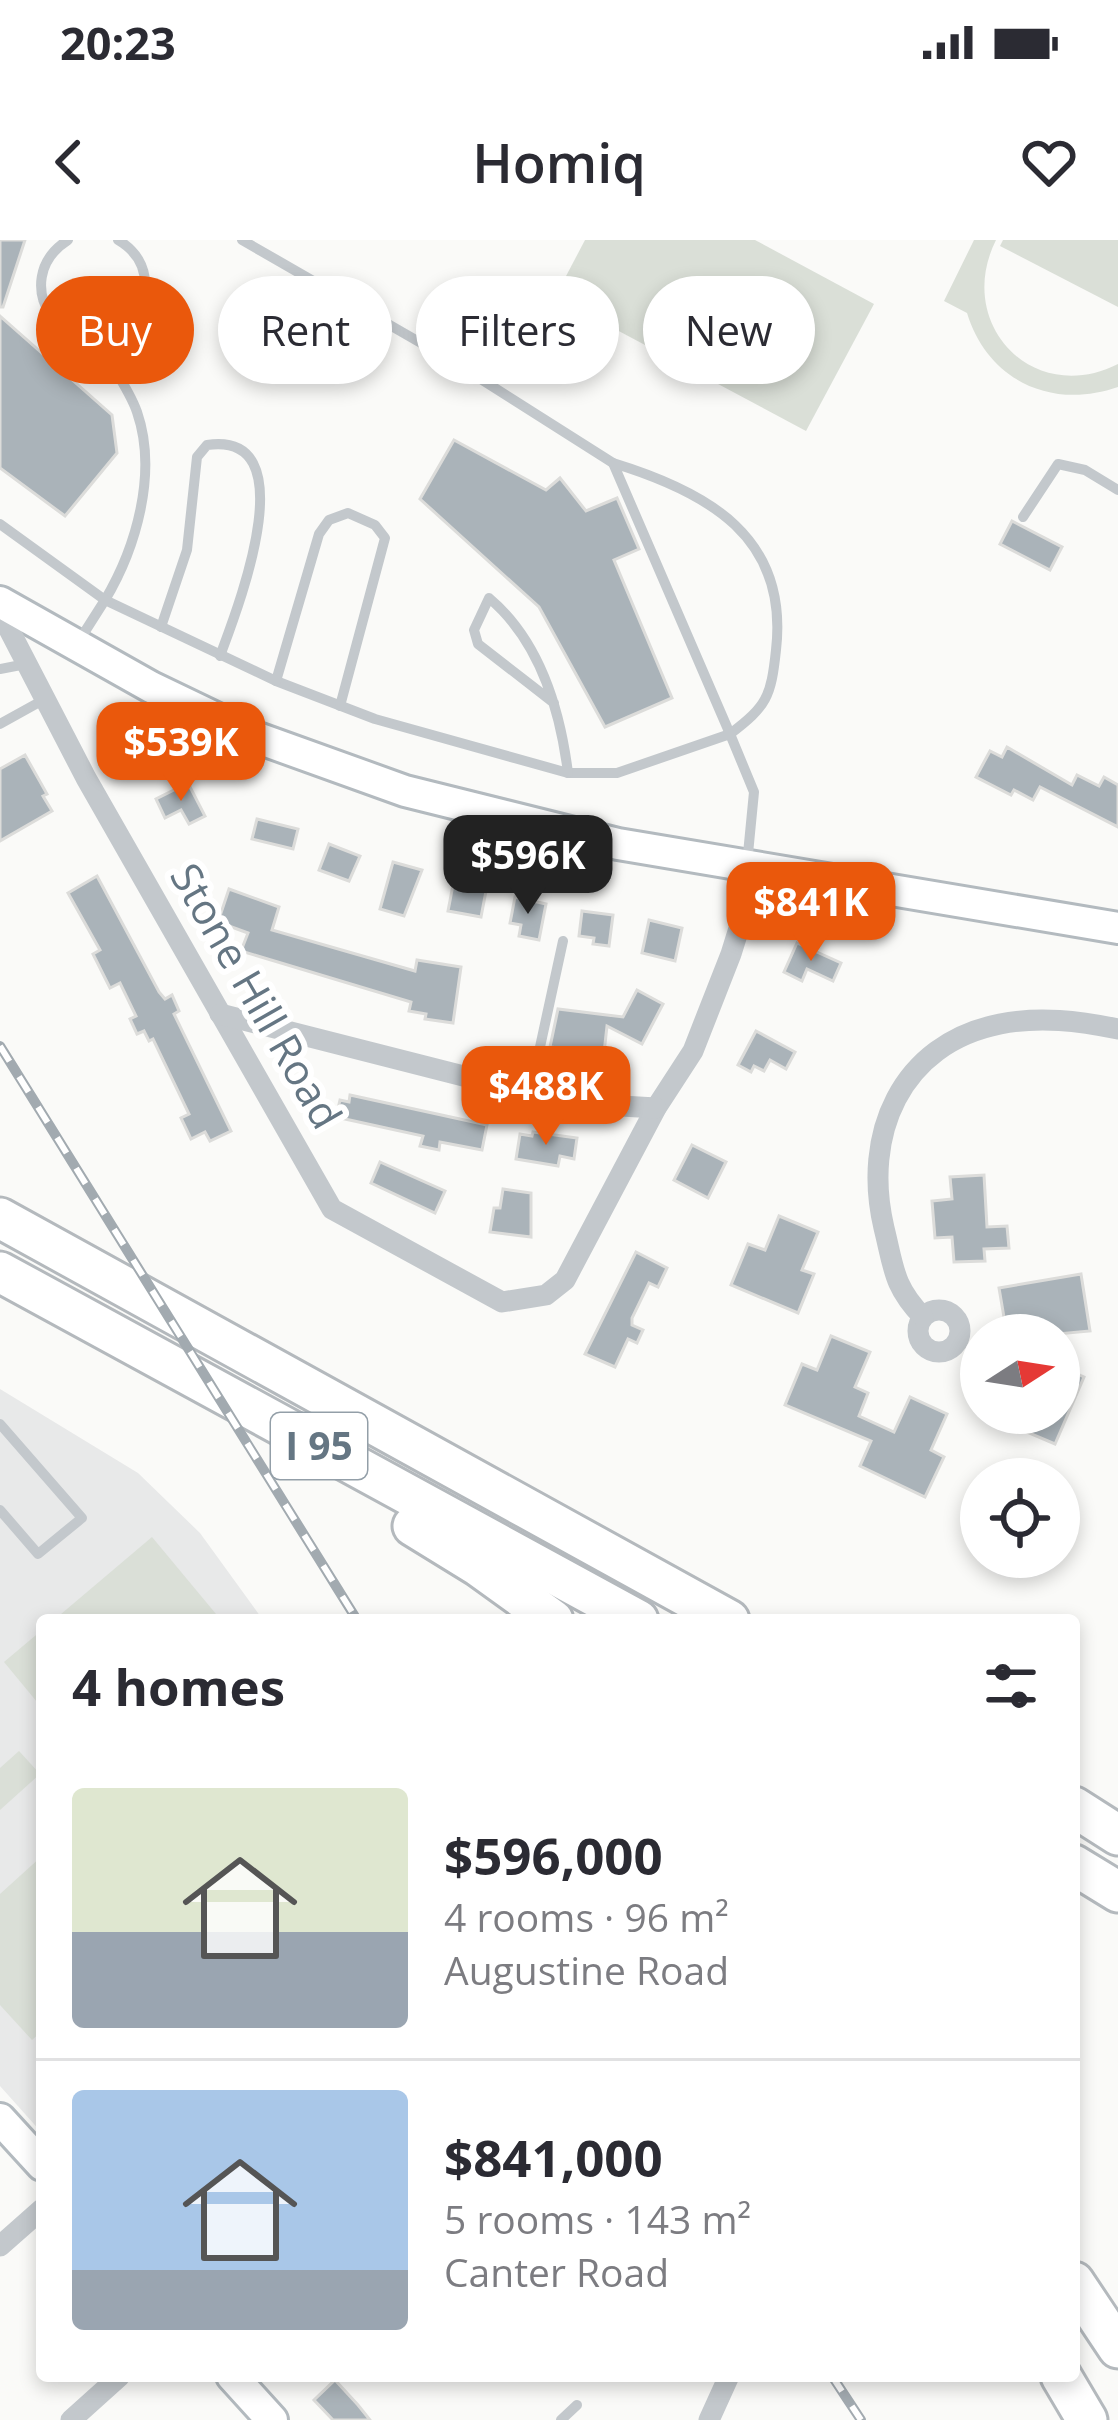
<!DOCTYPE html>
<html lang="en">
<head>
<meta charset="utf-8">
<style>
	body { margin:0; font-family:"Open Sans",sans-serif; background:#f7f7f7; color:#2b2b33; height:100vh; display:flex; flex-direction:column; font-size:45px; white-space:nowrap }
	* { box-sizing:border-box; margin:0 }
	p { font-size:39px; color:#7c7c81 }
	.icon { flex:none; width:66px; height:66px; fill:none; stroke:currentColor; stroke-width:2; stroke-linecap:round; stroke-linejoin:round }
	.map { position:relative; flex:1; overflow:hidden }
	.sheet { position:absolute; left:36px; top:1374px; width:1044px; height:768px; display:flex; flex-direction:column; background:#fff; border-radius:12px; box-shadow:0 6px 18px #0003 }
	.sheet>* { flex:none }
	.guide { position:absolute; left:36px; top:36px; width:1047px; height:108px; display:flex; gap:24px }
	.needle { width:78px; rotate:78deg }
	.fabs { position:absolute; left:960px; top:1074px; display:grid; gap:24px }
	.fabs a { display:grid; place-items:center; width:120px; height:120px; border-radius:50%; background:#fff; box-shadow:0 6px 18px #0003; font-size:60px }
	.price { position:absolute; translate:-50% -102px; padding:0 27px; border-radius:24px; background:#ea580c; color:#fff; font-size:39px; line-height:78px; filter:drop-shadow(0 3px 6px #0008) }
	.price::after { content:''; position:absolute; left:50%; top:72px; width:36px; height:27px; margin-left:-18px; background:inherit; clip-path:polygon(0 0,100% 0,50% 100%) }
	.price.on { background:#222; color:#fff }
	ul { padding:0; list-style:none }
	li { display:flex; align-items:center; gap:36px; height:300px; padding:0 36px }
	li+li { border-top:3px solid #e1e1e2 }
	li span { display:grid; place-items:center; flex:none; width:336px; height:240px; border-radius:12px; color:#555 }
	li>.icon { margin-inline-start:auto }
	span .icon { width:144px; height:144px; fill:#fffc; stroke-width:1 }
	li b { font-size:51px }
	h2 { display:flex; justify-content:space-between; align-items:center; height:144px; padding:0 36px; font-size:51px }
	.pill { padding:0 42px; border-radius:54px; background:#fff; box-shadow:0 6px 18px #0003; font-size:42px; line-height:108px }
	.pill.on { background:#ea580c; color:#fff }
	.status { display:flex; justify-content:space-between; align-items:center; height:84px; padding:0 60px; background:#fff; direction:ltr }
	.status svg { height:33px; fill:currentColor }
	header { display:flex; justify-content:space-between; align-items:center; height:156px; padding:0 36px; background:#fff; font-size:54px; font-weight:600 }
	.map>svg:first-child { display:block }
</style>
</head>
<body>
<div class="status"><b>20:23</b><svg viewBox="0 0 49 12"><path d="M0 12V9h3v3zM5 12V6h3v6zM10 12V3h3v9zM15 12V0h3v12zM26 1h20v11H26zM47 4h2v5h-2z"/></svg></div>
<header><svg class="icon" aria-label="back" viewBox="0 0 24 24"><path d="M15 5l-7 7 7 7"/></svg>Homiq<svg class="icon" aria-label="heart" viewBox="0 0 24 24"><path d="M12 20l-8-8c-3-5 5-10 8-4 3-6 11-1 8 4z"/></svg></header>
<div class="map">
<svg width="1118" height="2180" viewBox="0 0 1118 2180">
	<rect width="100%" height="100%" fill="#fafaf8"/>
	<polygon fill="#e8e9e9" points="0,1149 138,1233 200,1293 263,1380 42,1380 42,1893 0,1846"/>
	<g fill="#dadfd7">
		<polygon points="585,0 755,0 874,64 806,191 555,57"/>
		<path d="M974 0H996C954 84 1033 167 1118 124V147C1052 170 988 141 967 73L944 61Z"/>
		<polygon points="1003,0 1118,0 1118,67 1000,6"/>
		<polygon points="152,1297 221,1380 54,1380"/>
		<polygon points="42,1390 42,1468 4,1422"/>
		<polygon points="19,1511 40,1534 0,1570 0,1528"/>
		<polygon points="42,1616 42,1791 32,1800 0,1765 0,1654"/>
	</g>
	<g fill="#aab3b9" stroke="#dcdcda" stroke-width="3">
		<polygon points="0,0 25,0 3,67 0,67"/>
		<polygon points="0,76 112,175 117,213 65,276 0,228"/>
		<polygon points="454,200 546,250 560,238 586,271 617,258 639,309 614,320 672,458 605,487 539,367 420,259"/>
		<polygon points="1012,281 1062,307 1050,330 1000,304"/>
		<polygon points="1007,507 1072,545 1077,535 1099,546 1104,537 1118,545 1118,587 1040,547 1033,560 1014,550 1011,555 976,537 990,511 1002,517"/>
		<polygon points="25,515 47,554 43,556 52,571 0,601 0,529"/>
		<polygon points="188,543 205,576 189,584 181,570 165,578 156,559"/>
		<polygon points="257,579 298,589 293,609 252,599"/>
		<polygon points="329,604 360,616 349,641 319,630"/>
		<polygon points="393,622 422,630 404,676 380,669"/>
		<polygon points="97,636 159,752 165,759 172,755 179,771 174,774 231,891 210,901 205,892 191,899 181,878 189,874 153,799 149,801 144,791 137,794 130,779 136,776 120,743 110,748 93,714 100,710 68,653"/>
		<polygon points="453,645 486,651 481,677 448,671"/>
		<polygon points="229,649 279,667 272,690 415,731 417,720 461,727 453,783 425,779 426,774 409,771 411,762 241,711 248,693 218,682"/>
		<polygon points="515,657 546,664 539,700 519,696 521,685 510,683"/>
		<polygon points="582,671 613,675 609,706 593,704 594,698 579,696"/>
		<polygon points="649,680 682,688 675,721 642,713"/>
		<polygon points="797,703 841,723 833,741 807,729 802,741 784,732"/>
		<polygon points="637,750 663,764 642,804 607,786 604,813 550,807 558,769 623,777"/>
		<polygon points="756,791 795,812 786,829 770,820 764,831 754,826 751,832 738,825"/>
		<polygon points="350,855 487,885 482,910 440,902 439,910 420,906 423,896 336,877 340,860 349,862"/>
		<polygon points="533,892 577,898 574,919 560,916 558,926 516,919 520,894 532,896"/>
		<polygon points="692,905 726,922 708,958 674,940"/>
		<polygon points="380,922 445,951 435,973 371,943"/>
		<polygon points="984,935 987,987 1007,986 1009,1008 984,1009 985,1021 954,1022 952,997 935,998 932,961 952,959 950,937"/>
		<polygon points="503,949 531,953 531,997 490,992 494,968 500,968"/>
		<polygon points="779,976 818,992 802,1030 814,1034 798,1073 731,1045 748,1004 765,1010"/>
		<polygon points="636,1012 667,1028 658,1047 649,1043 632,1078 632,1085 643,1090 637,1103 628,1099 615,1127 585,1114"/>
		<polygon points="1081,1034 1090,1091 1047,1095 1044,1082 1006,1089 999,1048"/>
		<polygon points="831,1096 870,1112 855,1147 868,1153 859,1176 894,1192 910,1157 947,1174 931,1210 944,1217 925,1257 860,1226 871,1201 785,1165 802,1124 817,1130"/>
		<polygon points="1059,1126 1084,1137 1055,1204 1013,1186 1019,1173 1059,1173"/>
		<polygon points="335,2140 358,2165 370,2180 333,2180 314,2160"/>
	</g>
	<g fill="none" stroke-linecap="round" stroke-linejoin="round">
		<defs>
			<g id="secondary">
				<polyline points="0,362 151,447 255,497 405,551 618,604 1118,688"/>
				<polyline points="0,1879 42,1925"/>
				<polyline points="232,2136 272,2180"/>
			</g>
			<g id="highway">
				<polyline points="0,978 729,1380"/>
				<polyline points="0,1032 638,1380"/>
				<polyline points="413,1286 478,1326 553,1380"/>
				<polyline points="1074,1567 1118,1595"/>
				<polyline points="1074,1625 1118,1652"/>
				<polyline points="1074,2042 1118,2108"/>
				<polyline points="1061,2136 1087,2180"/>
			</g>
		</defs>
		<use href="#secondary" stroke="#b3babf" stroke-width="36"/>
		<use href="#highway" stroke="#b4b9bd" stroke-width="45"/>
		<g stroke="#c3c8cc" stroke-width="10">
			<path d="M68 0C4 41 67 131 125 88 138 78 145 63 145 47 146 26 135 10 118 0"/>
			<polyline points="242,0 454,122 613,223"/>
			<path d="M613 223C708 252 789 297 776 410 771 457 767 466 730 494Z"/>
			<polyline points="1023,277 1058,224 1085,230 1118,250"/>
			<path d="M0 284 105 360C136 308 158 233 137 172 128 146 109 124 97 99"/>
			<path d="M161 387 187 310 197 217 207 205C308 190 237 370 220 416"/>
			<polyline points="77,404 105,360 276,441 375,479 568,533 617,533 730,494 754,552 747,624"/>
			<polyline points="0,429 26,424"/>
			<polyline points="276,441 319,294 329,280 348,273 375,285 385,298 340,466"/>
			<path d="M554 463 478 404 474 390 489 358C540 401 560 469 568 533"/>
			<polyline points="0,484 45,459"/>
			<polyline points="530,853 563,701"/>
			<polyline points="0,1184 82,1278 38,1314 0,1270"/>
			<polyline points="561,2180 577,2165"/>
		</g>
		<g stroke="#c3c8cc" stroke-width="21">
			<polyline points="0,372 86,538 332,969 502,1062 546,1055 565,1040 656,868 693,811 731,714 758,627"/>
			<polyline points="220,774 569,863 656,868"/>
			<circle cx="939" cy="1091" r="21"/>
			<path d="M923 1077C893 1046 894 1028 884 988 862 895 900 804 1000 784 1040 776 1079 781 1118 789"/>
			<polyline points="0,2006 42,1969"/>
			<polyline points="71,2180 120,2136"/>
			<polyline points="709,2180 729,2136"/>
		</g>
		<use href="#secondary" stroke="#fff" stroke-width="30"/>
		<use href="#highway" stroke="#fff" stroke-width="39"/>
		<defs>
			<g id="rail">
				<polyline points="0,806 357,1380"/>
				<polyline points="832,2136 861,2180"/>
			</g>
		</defs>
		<use href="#rail" stroke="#a2aab0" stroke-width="10"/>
		<use href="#rail" stroke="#fff" stroke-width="6" stroke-dasharray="18" stroke-linecap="butt"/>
	</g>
	<g text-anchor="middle" stroke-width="12" stroke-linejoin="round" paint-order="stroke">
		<rect fill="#fff" stroke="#939fa8" stroke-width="3" x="271" y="1173" width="96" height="66" rx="9"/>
		<g font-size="39" font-weight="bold" fill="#657683">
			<text x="319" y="1220">I 95</text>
		</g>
		<g font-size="42" fill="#657683" stroke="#fff">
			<text transform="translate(256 756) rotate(60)" y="15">Stone Hill Road</text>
		</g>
	</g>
</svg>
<div class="fabs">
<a><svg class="needle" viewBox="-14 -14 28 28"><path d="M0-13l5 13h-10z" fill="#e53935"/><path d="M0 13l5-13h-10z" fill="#7c7c81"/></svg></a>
<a><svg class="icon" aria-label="locate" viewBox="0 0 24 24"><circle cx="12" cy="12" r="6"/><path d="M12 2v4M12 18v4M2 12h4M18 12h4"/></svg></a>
</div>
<b class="price" style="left:181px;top:564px">$539K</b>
<b class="price on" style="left:528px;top:677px">$596K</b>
<b class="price" style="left:811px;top:724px">$841K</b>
<b class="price" style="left:546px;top:908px">$488K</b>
<div class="guide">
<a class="pill on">Buy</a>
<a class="pill">Rent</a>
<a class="pill">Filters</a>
<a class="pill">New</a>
</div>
<section class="sheet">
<h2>4 homes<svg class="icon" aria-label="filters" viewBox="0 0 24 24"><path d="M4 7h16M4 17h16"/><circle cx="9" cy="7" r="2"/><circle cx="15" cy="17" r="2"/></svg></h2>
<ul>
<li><span style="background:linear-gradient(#dfe7d0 60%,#9aa5b1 0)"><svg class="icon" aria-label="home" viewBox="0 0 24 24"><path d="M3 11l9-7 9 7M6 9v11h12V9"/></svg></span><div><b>$596,000</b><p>4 rooms · 96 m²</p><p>Augustine Road</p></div></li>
<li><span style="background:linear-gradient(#a9c7e8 75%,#9aa5b1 0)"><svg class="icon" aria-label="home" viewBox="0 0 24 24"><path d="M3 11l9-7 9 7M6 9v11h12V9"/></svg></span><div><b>$841,000</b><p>5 rooms · 143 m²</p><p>Canter Road</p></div></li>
</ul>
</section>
</div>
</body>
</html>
